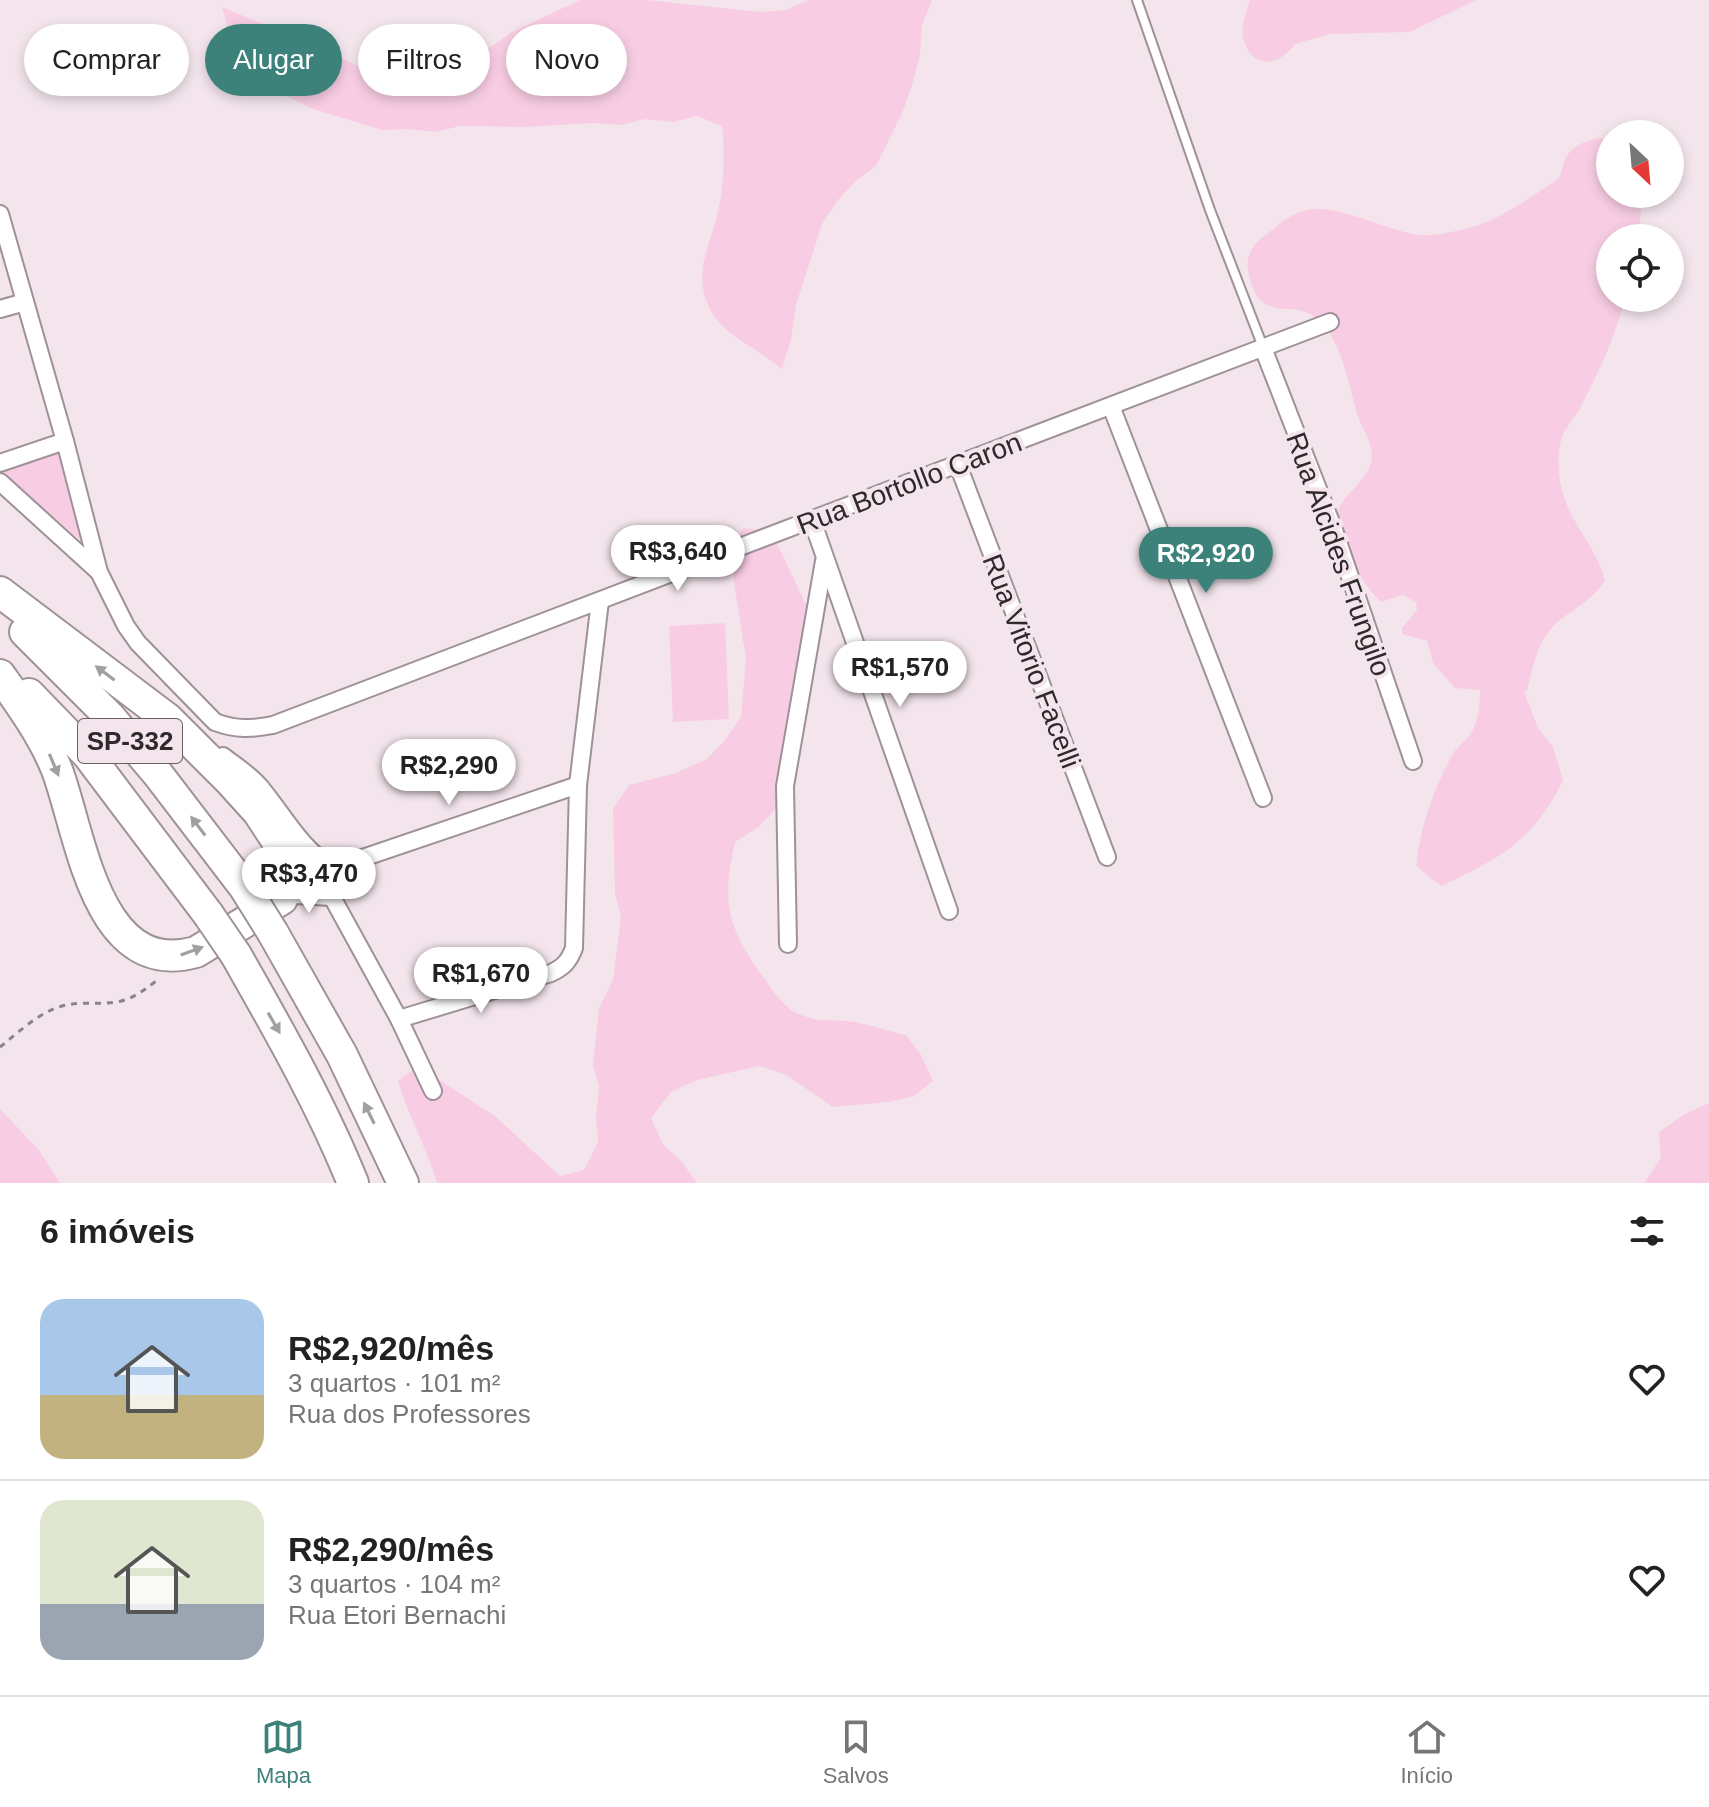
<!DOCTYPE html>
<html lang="pt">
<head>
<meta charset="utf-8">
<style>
	body { margin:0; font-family:Arial,sans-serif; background:#f6f6f6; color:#222; height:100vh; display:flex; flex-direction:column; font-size:30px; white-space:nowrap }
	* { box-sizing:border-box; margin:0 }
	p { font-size:26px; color:#767676 }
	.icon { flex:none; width:44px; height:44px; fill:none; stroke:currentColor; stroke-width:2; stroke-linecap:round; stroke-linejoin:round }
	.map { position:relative; height:1183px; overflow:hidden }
	.drawer { display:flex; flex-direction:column; background:#fff; flex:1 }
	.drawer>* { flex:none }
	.top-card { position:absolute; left:24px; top:24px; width:800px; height:72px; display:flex; gap:16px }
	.needle { width:52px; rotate:154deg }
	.controls { position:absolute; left:1596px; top:120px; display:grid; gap:16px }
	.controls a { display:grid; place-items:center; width:88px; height:88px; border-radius:50%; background:#fff; box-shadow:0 4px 12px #0003; font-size:40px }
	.price { position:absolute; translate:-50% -68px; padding:0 18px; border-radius:28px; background:#fff; color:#222; font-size:26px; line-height:52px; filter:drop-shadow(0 2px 4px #0008) }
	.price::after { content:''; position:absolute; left:50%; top:48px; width:24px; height:18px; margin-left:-12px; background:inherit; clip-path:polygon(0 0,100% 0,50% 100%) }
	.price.active { background:#3c827b; color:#fff }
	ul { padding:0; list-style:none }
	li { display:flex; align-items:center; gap:24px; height:200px; padding:0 40px }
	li+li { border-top:2px solid #e0e0e0 }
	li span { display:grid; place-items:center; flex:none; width:224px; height:160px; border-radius:24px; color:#555 }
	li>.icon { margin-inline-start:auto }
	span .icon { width:96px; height:96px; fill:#fffc; stroke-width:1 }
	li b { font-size:34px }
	h2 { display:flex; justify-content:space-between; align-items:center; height:96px; padding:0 40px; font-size:34px }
	.pill { padding:0 28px; border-radius:36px; background:#fff; box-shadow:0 4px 12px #0003; font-size:28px; line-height:72px }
	.pill.active { background:#3c827b; color:#fff }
	.tab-bar { display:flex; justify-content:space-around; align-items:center; height:112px; border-top:2px solid #e0e0e0; background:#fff; font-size:22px; color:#767676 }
	.tab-bar a { display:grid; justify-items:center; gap:4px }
	.tab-bar .active { color:#3c827b }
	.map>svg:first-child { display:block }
</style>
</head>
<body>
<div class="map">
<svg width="1709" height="1183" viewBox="0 0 1709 1183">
	<rect width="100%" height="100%" fill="#f4e5ed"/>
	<g fill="#f8cde3">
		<path d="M580 0H647L760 12 786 10 808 0H932L922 26 920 55 912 85 903 111 876 166 856 181 838 200 822 224 796 305 791 340 782 369C764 353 732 339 717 320 687 280 711 246 719 207 724 181 725 152 722 126L697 116 673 122 645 119 621 125 593 123 525 127 460 126 436 132 408 129 382 130 313 109 285 95 262 80 243 62 229 31 222 7 302 40 364 69 420 86 449 78 466 59 492 46 512 32Z"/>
		<path d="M1250 0H1476L1410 32 1330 34 1295 44C1279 67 1251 70 1243 38 1241 27 1246 11 1250 0Z"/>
		<path d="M1601 138 1610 143V194H1638L1641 206 1639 238H1610V298H1625C1616 335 1599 372 1581 406 1576 417 1566 426 1562 437 1557 453 1558 470 1561 486 1568 521 1596 546 1605 580 1592 603 1566 611 1549 631 1536 648 1531 672 1527 691L1524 692 1538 728 1553 747 1563 780C1533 842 1500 858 1441 886L1416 866C1420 827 1433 791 1451 757 1456 747 1465 742 1471 733 1479 720 1480 704 1480 690L1455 688 1433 663 1427 641 1402 634V628L1417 610 1416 602 1403 595 1381 602C1364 587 1327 529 1340 506 1349 490 1366 481 1371 462 1375 443 1360 428 1356 410 1349 384 1341 341 1320 321 1294 296 1263 326 1250 280 1244 258 1250 246 1267 234 1278 225 1289 215 1303 211 1338 201 1385 232 1421 235 1430 236 1442 234 1451 232 1493 226 1523 202 1558 179 1563 171 1562 166 1565 159 1572 145 1588 140 1601 138Z"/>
		<polygon points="61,449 87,545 0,474 0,468"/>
		<path d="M743 528 771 531 821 636 807 664 778 806 760 826 735 842C721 903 728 930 765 979 773 991 785 1009 799 1014 820 1023 826 1019 847 1021 866 1023 887 1031 906 1035L921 1055 933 1081 914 1096 889 1102 833 1107 786 1075 760 1066 697 1080 671 1092 651 1118 663 1144 682 1162 697 1183H437C427 1148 408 1116 398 1081L418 1066 495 1116 560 1176 584 1170 598 1142 596 1116 599 1088 593 1064 599 1008 613 980 621 917 615 893 613 809 629 785 676 773 707 759 725 740 741 717 746 660 730 556Z"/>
		<polygon points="725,623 729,719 673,722 669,626"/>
		<polygon points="1709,1103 1709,1183 1644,1183 1661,1158 1659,1132 1683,1115"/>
		<polygon points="0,1109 38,1149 60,1183 0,1183"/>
	</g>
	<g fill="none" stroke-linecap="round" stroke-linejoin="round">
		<defs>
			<polyline id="service" points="1137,0 1210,210 1263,347"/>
			<g id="minor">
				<path d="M0 214 65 441 99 572 126 626 138 643 215 722C236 730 252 729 273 725L1330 322"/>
				<polyline points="0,309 25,302"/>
				<polyline points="1263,348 1334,530 1413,761"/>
				<polyline points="1111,406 1263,798"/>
				<polyline points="0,463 65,441"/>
				<polyline points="958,465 1107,857"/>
				<polyline points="0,482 98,571"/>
				<polyline points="812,520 949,911"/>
				<path d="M223 756C236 766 252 776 262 789 285 817 301 849 333 868"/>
				<polyline points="333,868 578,785"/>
				<polyline points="333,868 332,897 399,1019 433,1091"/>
				<polyline points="282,899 296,895 332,897"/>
				<polyline points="788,944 785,786 824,561"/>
				<path d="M399 1019 551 973C564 967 569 961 574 948L578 785 600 601"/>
			</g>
			<g id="motorway">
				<path d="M0 592 168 719 230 781 258 812 285 853 289 869 282 899 196 952C96 980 81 834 57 770 43 735 21 705 0 675"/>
				<polyline points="25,632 109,716 157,773 245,888"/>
				<polyline points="29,694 88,755 208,914"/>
				<polyline points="273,933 342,1055 403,1183"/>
				<path d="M236 955C278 1029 321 1104 353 1183"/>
			</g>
		</defs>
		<use href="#service" stroke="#9f9198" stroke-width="12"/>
		<use href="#minor" stroke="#9f9198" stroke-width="20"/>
		<use href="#motorway" stroke="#9f9198" stroke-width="34"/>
		<path stroke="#8c8388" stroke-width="3" stroke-dasharray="6 6" stroke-linecap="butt" d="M0 1047C19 1032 38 1013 62 1006 81 1001 99 1005 117 1002 134 999 147 988 160 978"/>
		<use href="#service" stroke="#fff" stroke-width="8"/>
		<use href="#minor" stroke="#fff" stroke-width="16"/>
		<use href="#motorway" stroke="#fff" stroke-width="30"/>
		<defs>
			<g id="motorway-bridge">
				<polyline points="245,888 273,933"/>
				<polyline points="208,914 236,955"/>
			</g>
		</defs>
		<use href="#motorway-bridge" stroke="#9f9198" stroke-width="34" stroke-linecap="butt"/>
		<use href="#motorway-bridge" stroke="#fff" stroke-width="30"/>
	</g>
	<defs><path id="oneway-solid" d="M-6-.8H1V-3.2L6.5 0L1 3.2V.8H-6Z" transform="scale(2)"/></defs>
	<g fill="#a19fa0">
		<use href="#oneway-solid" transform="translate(105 673) rotate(-143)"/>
		<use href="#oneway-solid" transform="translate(54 765) rotate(67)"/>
		<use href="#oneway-solid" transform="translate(198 826) rotate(-127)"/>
		<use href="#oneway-solid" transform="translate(192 951) rotate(-20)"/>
		<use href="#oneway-solid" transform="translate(274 1023) rotate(60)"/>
		<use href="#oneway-solid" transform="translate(369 1113) rotate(-116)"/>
	</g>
	<g text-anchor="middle" stroke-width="8" stroke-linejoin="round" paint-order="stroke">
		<rect fill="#f4e5ed" stroke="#696166" stroke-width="2" x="78" y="719" width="104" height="44" rx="6"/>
		<g font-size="26" font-weight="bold" fill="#2e292c">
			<text x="130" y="750">SP-332</text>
		</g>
		<g font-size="28" fill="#2e292c" stroke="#f4e5ed">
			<text transform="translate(909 483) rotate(-21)" y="10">Rua Bortollo Caron</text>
			<text transform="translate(1339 554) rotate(70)" y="10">Rua Alcides Frungilo</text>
			<text transform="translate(1032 661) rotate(69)" y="10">Rua Vitorio Facelli</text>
		</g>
	</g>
</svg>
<div class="controls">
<a><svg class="needle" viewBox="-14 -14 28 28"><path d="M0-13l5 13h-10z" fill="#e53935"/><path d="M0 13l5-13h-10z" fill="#767676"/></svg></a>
<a><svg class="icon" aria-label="locate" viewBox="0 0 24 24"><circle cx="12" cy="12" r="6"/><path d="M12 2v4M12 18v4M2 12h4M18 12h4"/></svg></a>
</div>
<b class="price" style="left:678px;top:593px">R$3,640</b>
<b class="price active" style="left:1206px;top:595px">R$2,920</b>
<b class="price" style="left:900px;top:709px">R$1,570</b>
<b class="price" style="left:449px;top:807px">R$2,290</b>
<b class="price" style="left:309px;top:915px">R$3,470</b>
<b class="price" style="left:481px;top:1015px">R$1,670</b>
<div class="top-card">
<a class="pill">Comprar</a>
<a class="pill active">Alugar</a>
<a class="pill">Filtros</a>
<a class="pill">Novo</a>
</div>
</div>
<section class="drawer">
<h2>6 imóveis<svg class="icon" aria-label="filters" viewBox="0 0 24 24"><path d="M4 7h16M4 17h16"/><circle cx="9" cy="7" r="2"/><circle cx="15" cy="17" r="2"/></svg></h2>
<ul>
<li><span style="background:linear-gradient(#a9c7e8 60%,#c2b280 0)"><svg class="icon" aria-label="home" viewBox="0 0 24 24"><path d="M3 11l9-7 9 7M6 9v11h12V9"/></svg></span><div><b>R$2,920/mês</b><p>3 quartos · 101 m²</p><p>Rua dos Professores</p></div><svg class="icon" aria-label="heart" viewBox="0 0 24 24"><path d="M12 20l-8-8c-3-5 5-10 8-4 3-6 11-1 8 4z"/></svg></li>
<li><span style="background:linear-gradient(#dfe7d0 65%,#9aa5b1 0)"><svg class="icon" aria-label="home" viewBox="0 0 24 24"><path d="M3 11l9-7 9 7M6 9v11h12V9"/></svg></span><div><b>R$2,290/mês</b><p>3 quartos · 104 m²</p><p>Rua Etori Bernachi</p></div><svg class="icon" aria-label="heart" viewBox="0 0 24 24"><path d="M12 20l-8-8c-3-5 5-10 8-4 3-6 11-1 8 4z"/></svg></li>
</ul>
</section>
<nav class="tab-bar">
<a class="active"><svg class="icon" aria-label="map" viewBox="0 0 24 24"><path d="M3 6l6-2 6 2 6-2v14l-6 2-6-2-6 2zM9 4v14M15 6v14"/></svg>Mapa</a>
<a><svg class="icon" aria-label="saved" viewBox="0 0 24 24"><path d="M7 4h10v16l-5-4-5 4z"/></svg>Salvos</a>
<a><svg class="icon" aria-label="home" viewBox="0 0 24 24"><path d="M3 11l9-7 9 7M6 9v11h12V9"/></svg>Início</a>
</nav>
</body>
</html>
